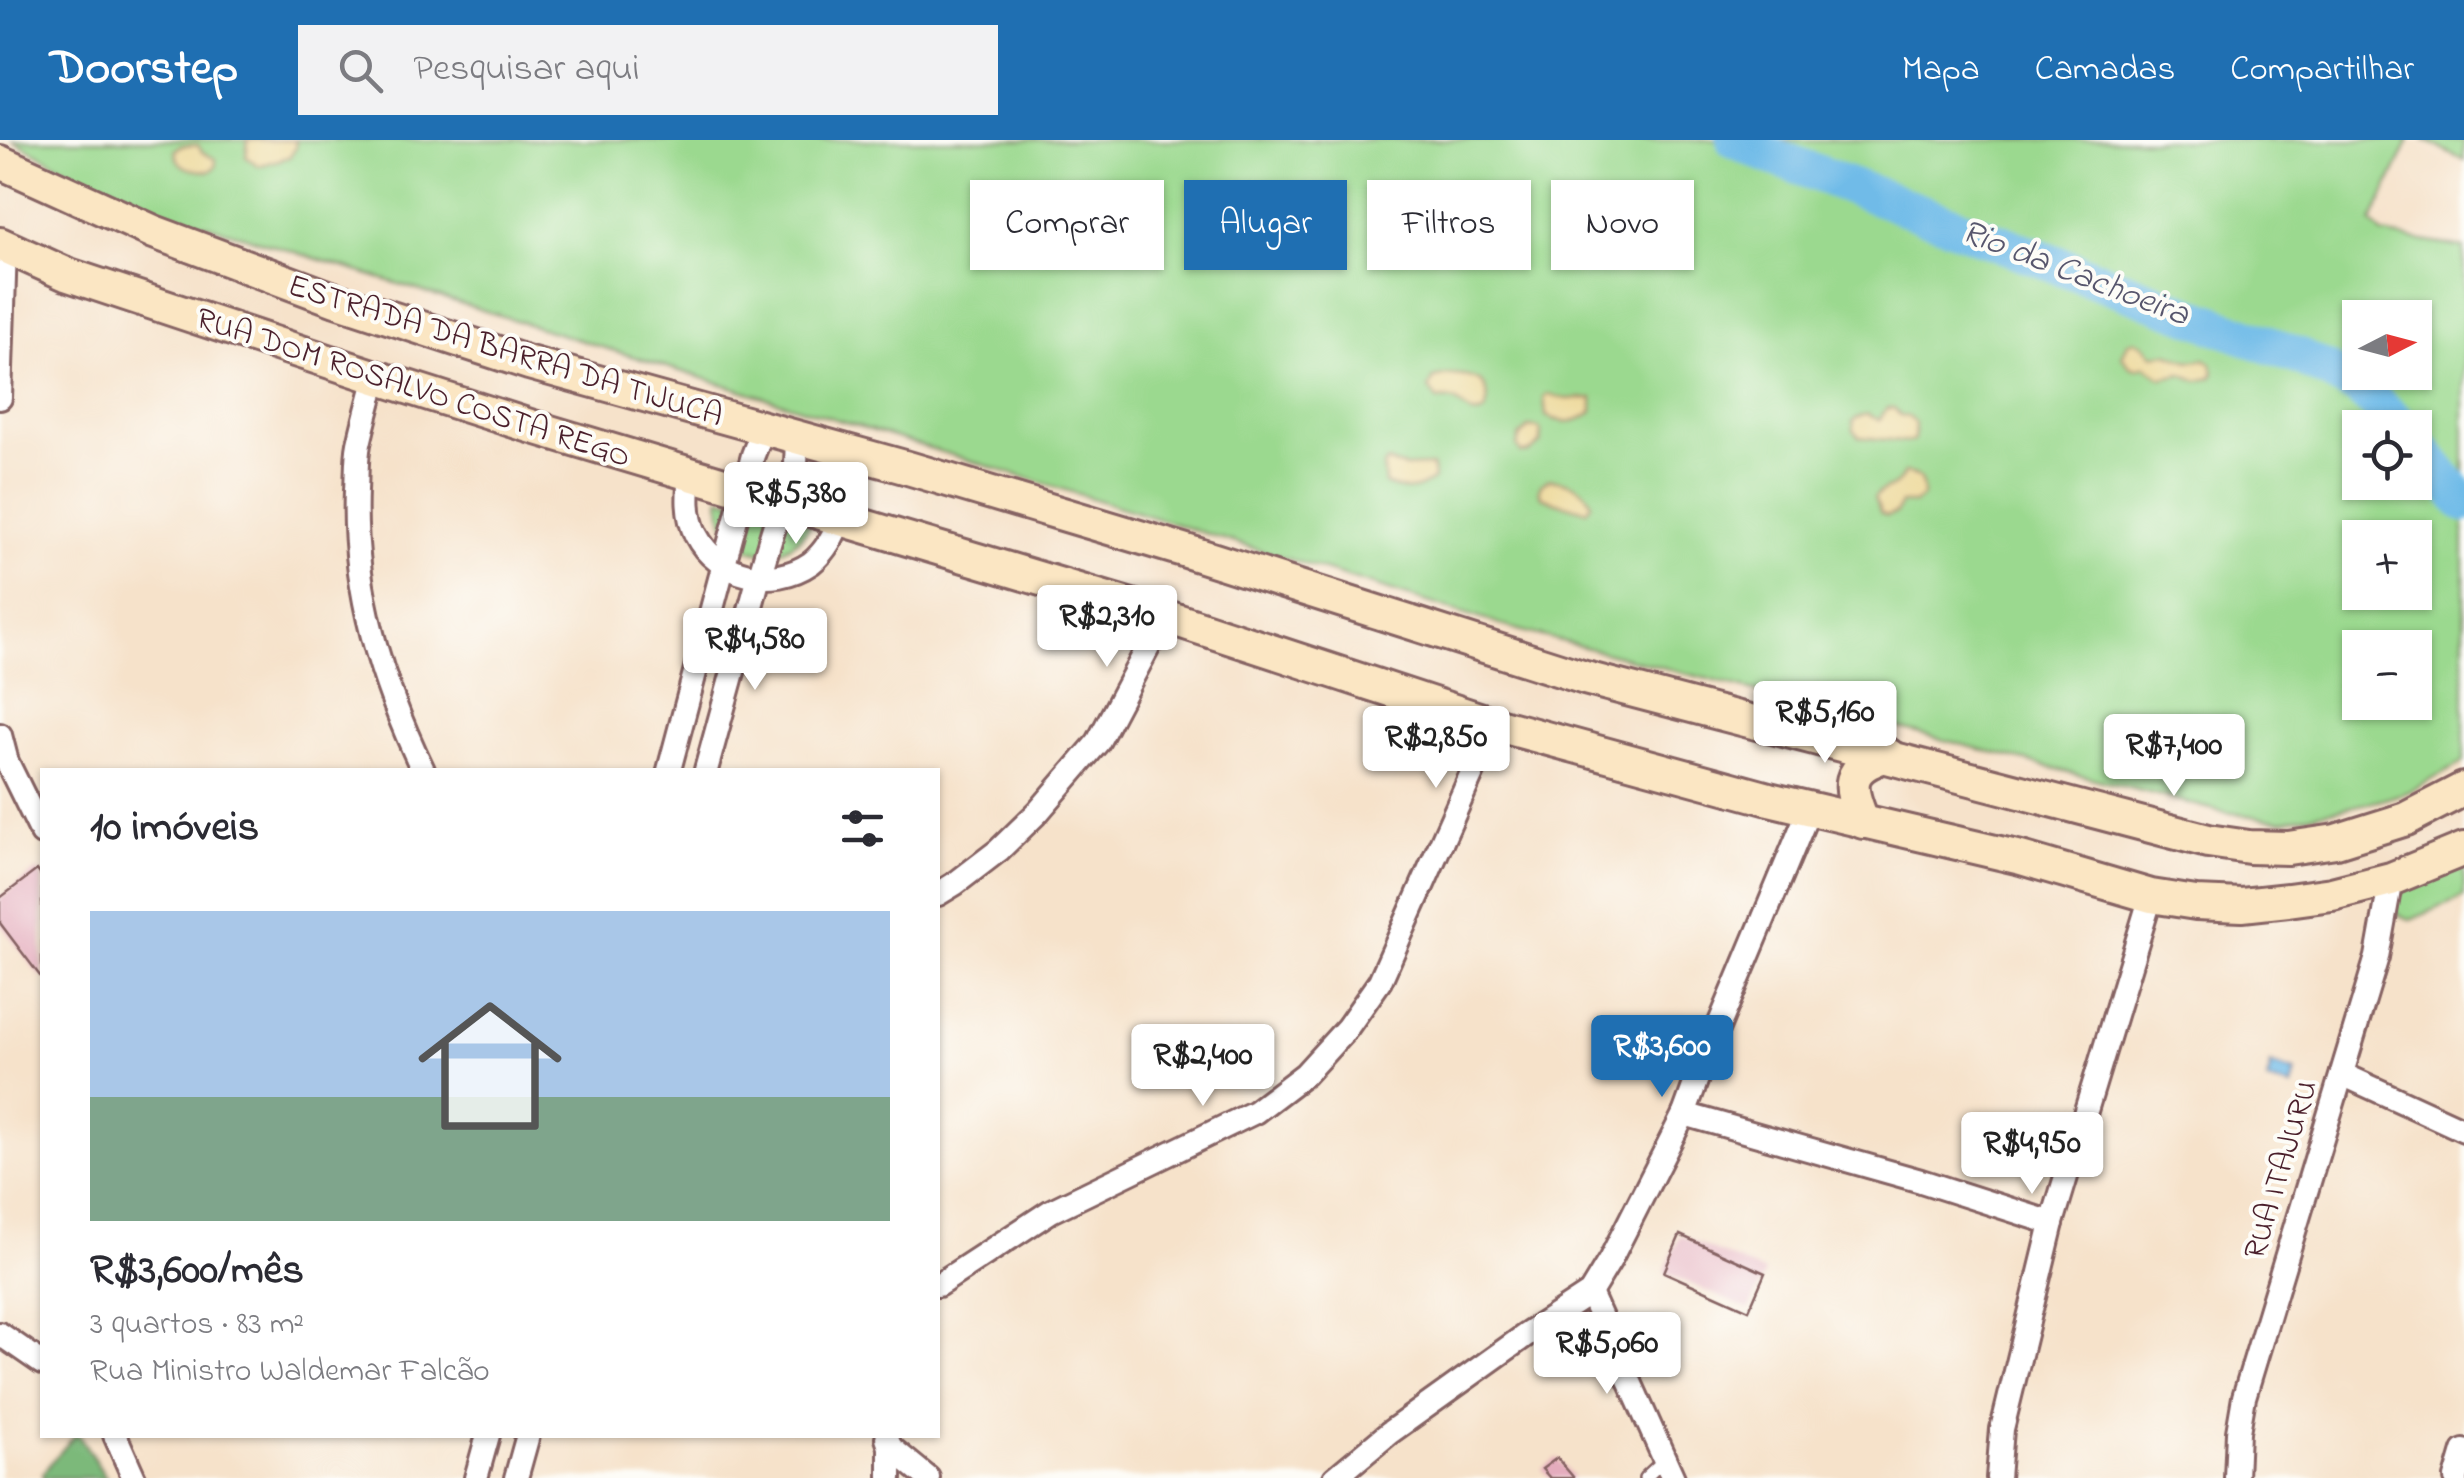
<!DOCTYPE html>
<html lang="pt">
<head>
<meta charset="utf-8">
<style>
	body { margin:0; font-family:"Indie Flower",sans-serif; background:#f2f2f3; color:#2b2b33; height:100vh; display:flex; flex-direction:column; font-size:38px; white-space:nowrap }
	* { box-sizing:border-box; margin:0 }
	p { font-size:32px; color:#7c7c81 }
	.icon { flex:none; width:55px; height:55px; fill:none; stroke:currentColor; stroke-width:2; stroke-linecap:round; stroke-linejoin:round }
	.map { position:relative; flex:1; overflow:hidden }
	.details { position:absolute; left:40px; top:628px; width:900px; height:670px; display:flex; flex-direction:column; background:#fff; border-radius:0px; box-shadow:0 2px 8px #0004 }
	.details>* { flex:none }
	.banner { position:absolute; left:970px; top:40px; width:950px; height:90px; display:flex; gap:20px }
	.needle { width:65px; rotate:84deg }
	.buttons { position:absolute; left:2342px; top:160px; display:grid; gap:20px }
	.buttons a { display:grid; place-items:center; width:90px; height:90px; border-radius:0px; background:#fff; box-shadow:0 2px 8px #0004; font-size:50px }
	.price { position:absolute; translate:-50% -85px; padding:0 22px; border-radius:10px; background:#fff; color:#222; font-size:32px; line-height:65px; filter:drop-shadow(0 2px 5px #0008) }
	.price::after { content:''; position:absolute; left:50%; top:60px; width:30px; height:22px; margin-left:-15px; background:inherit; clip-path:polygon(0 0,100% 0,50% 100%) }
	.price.selected { background:#1f6fb2; color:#fff }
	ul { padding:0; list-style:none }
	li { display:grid; align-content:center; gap:20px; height:530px; padding:0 50px }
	li span { display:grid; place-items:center; height:310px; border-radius:0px; color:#555 }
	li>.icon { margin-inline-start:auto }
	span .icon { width:180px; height:180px; fill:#fffc; stroke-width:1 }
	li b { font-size:42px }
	h2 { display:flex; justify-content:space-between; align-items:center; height:120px; padding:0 50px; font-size:42px }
	.pill { padding:0 35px; border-radius:0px; background:#fff; box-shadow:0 2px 8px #0004; font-size:35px; line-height:90px }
	.pill.selected { background:#1f6fb2; color:#fff }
	header { display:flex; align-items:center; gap:60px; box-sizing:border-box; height:140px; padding:0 50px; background:#1f6fb2; color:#fff }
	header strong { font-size:48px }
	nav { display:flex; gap:55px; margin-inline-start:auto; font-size:35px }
	.search { width:700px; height:90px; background:#f2f2f3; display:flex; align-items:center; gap:25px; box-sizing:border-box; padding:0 35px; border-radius:0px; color:#7c7c81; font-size:38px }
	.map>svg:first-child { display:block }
</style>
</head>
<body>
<header>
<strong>Doorstep</strong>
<div class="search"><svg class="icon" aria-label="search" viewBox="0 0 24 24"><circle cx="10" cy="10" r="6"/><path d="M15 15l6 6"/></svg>Pesquisar aqui</div>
<nav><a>Mapa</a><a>Camadas</a><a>Compartilhar</a></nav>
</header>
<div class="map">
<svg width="2464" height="1338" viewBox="0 0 2464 1338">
	<rect width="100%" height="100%" fill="#fdfcf7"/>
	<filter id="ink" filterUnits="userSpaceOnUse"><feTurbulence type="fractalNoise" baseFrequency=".01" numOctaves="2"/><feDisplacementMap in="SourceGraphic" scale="20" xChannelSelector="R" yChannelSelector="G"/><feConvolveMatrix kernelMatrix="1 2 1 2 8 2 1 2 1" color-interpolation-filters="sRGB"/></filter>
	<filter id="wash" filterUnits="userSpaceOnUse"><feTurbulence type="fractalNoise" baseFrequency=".0048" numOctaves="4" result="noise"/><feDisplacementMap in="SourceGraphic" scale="40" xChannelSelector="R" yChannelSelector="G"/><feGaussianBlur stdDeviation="2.25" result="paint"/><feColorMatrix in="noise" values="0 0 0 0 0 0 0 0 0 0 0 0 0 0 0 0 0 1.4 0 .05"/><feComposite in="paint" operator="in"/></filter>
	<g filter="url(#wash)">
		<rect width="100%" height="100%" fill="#f6e2ca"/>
		<g fill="#9bd98f" stroke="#727c5d" stroke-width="2.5" fill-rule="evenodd">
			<path d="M12 0H2409L2372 82 2382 94 2464 108V622L2411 651 2378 661 2283 681 2219 671 1518 490 123 59ZM2360 178H2415V232H2360ZM2360 288H2415V342H2360ZM2360 398H2415V452H2360ZM2360 508H2415V562H2360Z"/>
			<polygon points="2424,0 2464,0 2464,20"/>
			<path d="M720 357 811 384C780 434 719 415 720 357Z"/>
			<polygon points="2464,718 2464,757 2411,780 2397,774 2391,764 2393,751"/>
		</g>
		<polygon fill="#7cb97a" stroke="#636c52" stroke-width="2.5" points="75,1295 79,1295 106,1338 43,1338 42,1333"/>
		<g fill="#eeda9e" stroke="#9c7c64" stroke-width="2.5">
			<polygon points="248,0 295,0 296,8 289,17 259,26 246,17"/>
			<path d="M198 5 202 12 215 19 216 26 210 31C194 31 176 29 175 10L181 6Z"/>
			<path d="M2135 201 2143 204 2153 215C2176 210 2172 218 2190 221 2195 221 2200 220 2205 219L2211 224 2214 233 2211 238 2198 241 2182 234 2162 238 2145 226 2137 229 2130 227 2122 217 2128 203Z"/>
			<path d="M1447 235C1475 235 1495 240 1485 272 1462 283 1467 254 1437 260L1429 248 1434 238Z"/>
			<path d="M1548 254 1566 259 1593 258V271C1577 284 1564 284 1546 276L1544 257Z"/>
			<polygon points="1887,268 1894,268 1900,275 1908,276 1915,283 1914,299 1911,302 1859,297 1854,290 1853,281 1856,278 1867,274 1879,280"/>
			<polygon points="1529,287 1539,288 1541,292 1541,303 1530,312 1521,313 1517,306 1519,297"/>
			<path d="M1387 322 1405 327 1432 326 1433 339C1416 352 1404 352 1385 344L1383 325Z"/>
			<path d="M1904 333C1920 334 1923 341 1923 356L1914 363H1901L1896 373 1887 376 1881 373 1874 358C1886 344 1896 352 1904 333Z"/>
			<path d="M1549 339C1565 341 1587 346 1591 363L1587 370C1580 369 1549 360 1542 357L1539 350 1541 344Z"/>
		</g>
		<polygon fill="#6fbbe8" stroke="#5c6d8a" stroke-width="2.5" points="2271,925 2295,932 2291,947 2267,941"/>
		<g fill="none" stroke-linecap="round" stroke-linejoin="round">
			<g stroke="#6fbbe8" stroke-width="38">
				<polyline points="1735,0 1764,13 2303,218 2358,247 2403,288"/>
				<polyline points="2415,301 2464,363"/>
			</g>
		</g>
		<g id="blocks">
			<g fill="#e4acbd">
				<polygon points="37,730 42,737 42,835 40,836 0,783 0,758"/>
				<polygon points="1680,1095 1765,1133 1749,1170 1664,1132"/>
				<polygon points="1557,1318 1574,1338 1550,1338 1542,1329"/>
			</g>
		</g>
	</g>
	<g filter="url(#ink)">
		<use href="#blocks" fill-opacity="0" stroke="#866363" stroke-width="2.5"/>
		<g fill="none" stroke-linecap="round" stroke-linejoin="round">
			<defs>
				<polyline id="lane" points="1645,1338 1663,1321"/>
				<g id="street">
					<path d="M376 237C370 259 364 282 359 304 356 319 357 335 356 350 352 449 381 542 423 630"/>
					<polyline points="0,258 5,107"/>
					<path d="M690 333C688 354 686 375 696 395 717 436 772 450 811 423 826 411 834 395 841 377"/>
					<polyline points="0,595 7,622 42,693"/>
					<polyline points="669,630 753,315 760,297 768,290"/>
					<polyline points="706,630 759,437 782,361 796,325 797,298"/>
					<polyline points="938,754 956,743 999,710 1038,672 1098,602 1152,500 1158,474"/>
					<polyline points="2342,934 2464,990"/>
					<polyline points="1684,974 1921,1041 2052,1083"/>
					<polyline points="938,1145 1051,1071 1255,972 1305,934 1347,888 1380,841 1494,584"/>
					<polyline points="1590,1153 1673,1338"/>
					<polyline points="0,1194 42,1223"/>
					<polyline points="115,1295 134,1338"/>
					<polyline points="887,1298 890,1307 890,1338"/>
					<polyline points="890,1307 928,1338"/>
					<polyline points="476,1338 488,1295"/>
					<polyline points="516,1338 528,1295"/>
					<polyline points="1335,1338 1389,1293 1526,1195 1590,1153 1610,1120 1684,974 1699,933 1809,670"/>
					<polyline points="1998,1338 2002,1289 2052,1083 2151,756"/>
					<polyline points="2236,1338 2238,1292 2244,1257 2377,817 2391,739"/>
					<polyline points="2456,1338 2464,1311"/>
				</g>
				<g id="secondary">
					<polyline points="0,22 154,92 336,160 529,223 908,328 1183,410 1585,538 2208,701 2249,707 2288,708 2336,701 2406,679 2464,649"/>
					<polyline points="0,104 66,134 376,237 530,286 1158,474 1494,584 1769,659 2021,718 2151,756 2196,763 2242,765 2288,760 2332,754 2391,739 2464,709"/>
					<path d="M1863 682C1848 646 1844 628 1888 615"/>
				</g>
			</defs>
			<use href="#lane" stroke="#866363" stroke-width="16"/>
			<use href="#street" stroke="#866363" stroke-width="28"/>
			<use href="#secondary" stroke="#866363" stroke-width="38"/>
			<use href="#lane" stroke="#fff" stroke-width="11"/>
			<use href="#street" stroke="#fff" stroke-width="22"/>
			<use href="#secondary" stroke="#fbe6c3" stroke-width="32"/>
		</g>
	</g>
	<g text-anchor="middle" stroke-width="8" stroke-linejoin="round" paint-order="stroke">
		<g font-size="32" fill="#4a1f2b" stroke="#fdfcf7">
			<text transform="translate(506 209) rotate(17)" y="11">ESTRADA DA BARRA DA TIJUCA</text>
			<text transform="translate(414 246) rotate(18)" y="11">RUA DOM ROSALVO COSTA REGO</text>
			<text transform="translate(2279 1029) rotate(-73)" y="11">RUA ITAJURU</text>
		</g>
		<g font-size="35" font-style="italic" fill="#57566d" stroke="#fdfcf7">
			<text transform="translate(2076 131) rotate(21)" y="12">Rio da Cachoeira</text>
		</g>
	</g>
</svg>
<div class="buttons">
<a><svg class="needle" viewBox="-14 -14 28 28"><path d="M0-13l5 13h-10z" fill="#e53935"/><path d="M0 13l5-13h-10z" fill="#7c7c81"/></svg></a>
<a><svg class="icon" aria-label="locate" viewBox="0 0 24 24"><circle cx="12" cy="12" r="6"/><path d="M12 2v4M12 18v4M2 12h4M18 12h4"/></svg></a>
<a>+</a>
<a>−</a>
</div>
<b class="price" style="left:796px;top:407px">R$5,380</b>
<b class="price" style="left:1107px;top:530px">R$2,310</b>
<b class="price" style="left:755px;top:553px">R$4,580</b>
<b class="price" style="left:1825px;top:626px">R$5,160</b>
<b class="price" style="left:1436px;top:651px">R$2,850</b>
<b class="price" style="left:2174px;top:659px">R$7,400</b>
<b class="price selected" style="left:1662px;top:960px">R$3,600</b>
<b class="price" style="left:1203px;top:969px">R$2,400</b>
<b class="price" style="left:2032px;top:1057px">R$4,950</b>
<b class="price" style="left:1607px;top:1257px">R$5,060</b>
<div class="banner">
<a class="pill">Comprar</a>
<a class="pill selected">Alugar</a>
<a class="pill">Filtros</a>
<a class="pill">Novo</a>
</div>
<section class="details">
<h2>10 imóveis<svg class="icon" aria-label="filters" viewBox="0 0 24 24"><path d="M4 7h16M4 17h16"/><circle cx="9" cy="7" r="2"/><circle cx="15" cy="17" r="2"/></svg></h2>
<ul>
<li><span style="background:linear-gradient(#a9c7e8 60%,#7fa58c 0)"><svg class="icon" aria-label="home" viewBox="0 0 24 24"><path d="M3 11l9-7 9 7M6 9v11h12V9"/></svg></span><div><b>R$3,600/mês</b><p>3 quartos · 83 m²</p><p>Rua Ministro Waldemar Falcão</p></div></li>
</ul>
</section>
</div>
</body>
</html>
